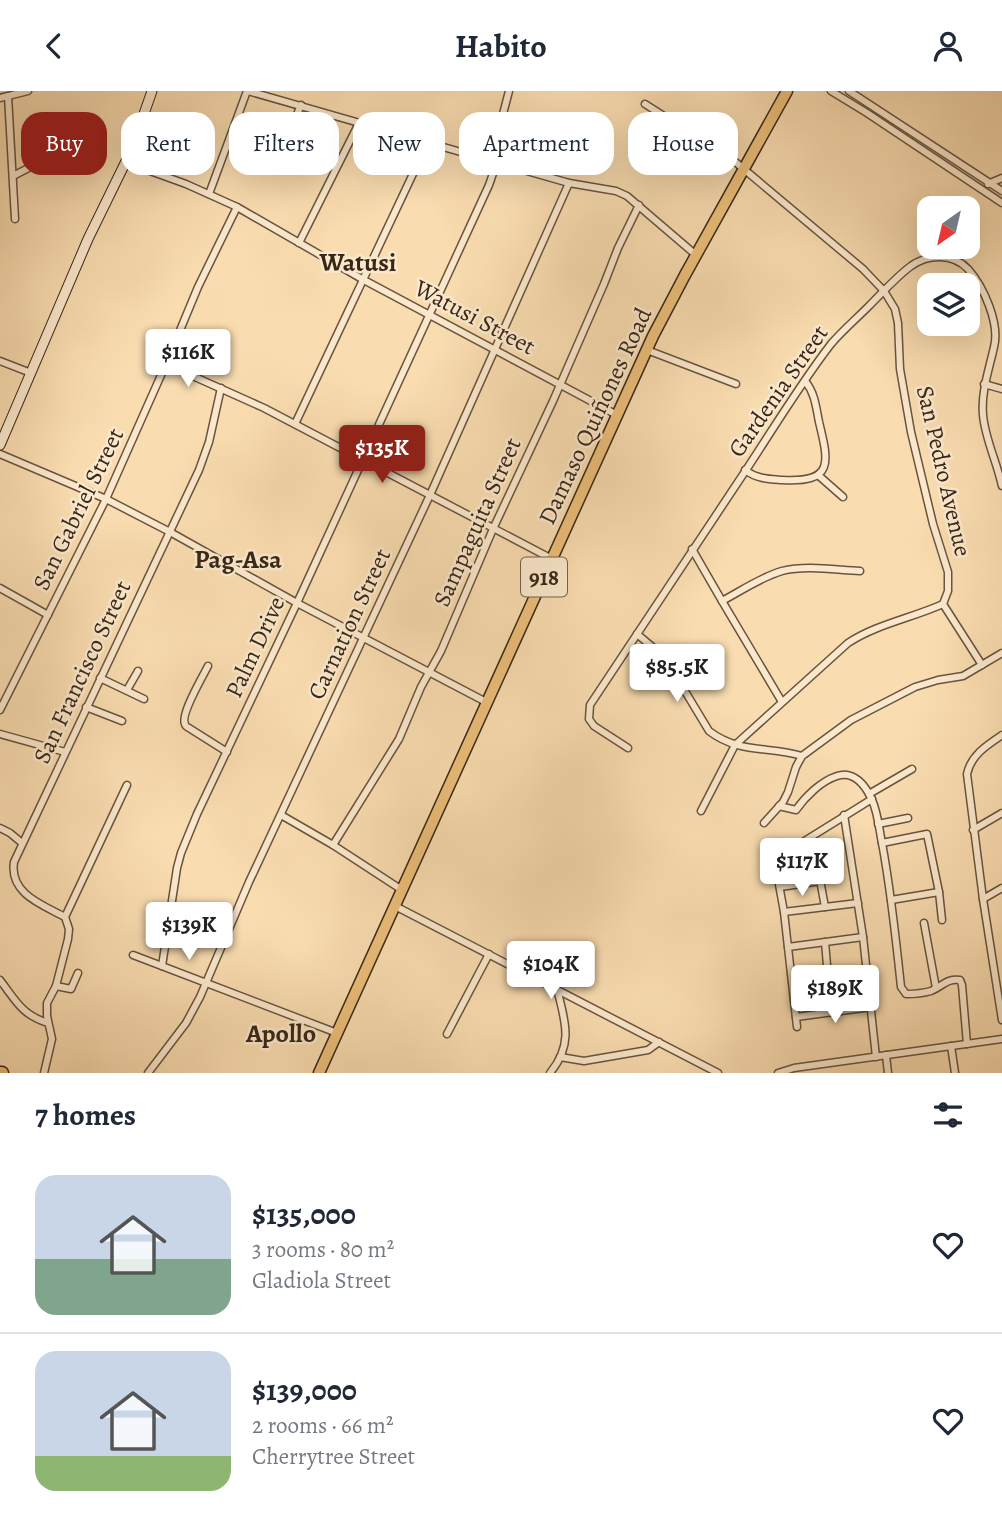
<!DOCTYPE html>
<html lang="en">
<head>
<meta charset="utf-8">
<style>
	body { margin:0; font-family:Alegreya,serif; background:#f2f2f3; color:#1f2937; height:100vh; display:flex; flex-direction:column; font-size:26px; white-space:nowrap }
	* { box-sizing:border-box; margin:0 }
	p { font-size:23px; color:#747a83 }
	.icon { flex:none; width:38px; height:38px; fill:none; stroke:currentColor; stroke-width:2; stroke-linecap:round; stroke-linejoin:round }
	.map { position:relative; height:982px; overflow:hidden }
	.panel { display:flex; flex-direction:column; background:#fff; flex:1 }
	.panel>* { flex:none }
	.hud { position:absolute; left:21px; top:21px; width:961px; height:63px; display:flex; gap:14px }
	.needle { width:46px; rotate:214deg }
	.tools { position:absolute; left:917px; top:105px; display:grid; gap:14px }
	.tools a { display:grid; place-items:center; width:63px; height:63px; border-radius:14px; background:#fff; box-shadow:0 7px 28px #0002; font-size:35px }
	.price { position:absolute; translate:-50% -60px; padding:0 16px; border-radius:7px; background:#fff; color:#222; font-size:23px; line-height:46px; filter:drop-shadow(0 2px 4px #0008) }
	.price::after { content:''; position:absolute; left:50%; top:42px; width:21px; height:16px; margin-left:-10px; background:inherit; clip-path:polygon(0 0,100% 0,50% 100%) }
	.price.selected { background:#8f2418; color:#fff }
	ul { padding:0; list-style:none }
	li { display:flex; align-items:center; gap:21px; height:175px; padding:0 35px }
	li+li { border-top:2px solid #e0e1e3 }
	li span { display:grid; place-items:center; flex:none; width:196px; height:140px; border-radius:21px; color:#555 }
	li>.icon { margin-inline-start:auto }
	span .icon { width:84px; height:84px; fill:#fffc; stroke-width:1 }
	li b { font-size:30px }
	h2 { display:flex; justify-content:space-between; align-items:center; height:84px; padding:0 35px; font-size:30px }
	.pill { padding:0 24px; border-radius:21px; background:#fff; box-shadow:0 7px 28px #0002; font-size:24px; line-height:63px }
	.pill.selected { background:#8f2418; color:#fff }
	header { display:flex; justify-content:space-between; align-items:center; height:91px; padding:0 35px; background:#fff; font-size:32px; font-weight:700 }
	.map>svg:first-child { display:block }
</style>
</head>
<body>
<header><svg class="icon" aria-label="back" viewBox="0 0 24 24"><path d="M15 5l-7 7 7 7"/></svg>Habito<svg class="icon" aria-label="person" viewBox="0 0 24 24"><circle cx="12" cy="8" r="4"/><path d="M4 21q1-7 8-7t8 7"/></svg></header>
<div class="map">
<svg width="1002" height="982" viewBox="0 0 1002 982">
	<rect width="100%" height="100%" fill="#f9dcb0"/>
	<filter id="stains"><feTurbulence type="fractalNoise" baseFrequency=".00286" numOctaves="4"/><feColorMatrix values="0 0 0 0 .2 0 0 0 0 .09 0 0 0 0 .02 0 0 0 .5 -.17"/></filter>
	<radialGradient id="worn" r=".72"><stop offset=".6" stop-color="#630" stop-opacity="0"/><stop offset="1" stop-color="#630" stop-opacity=".3"/></radialGradient>
	<g fill="none" stroke-linecap="round" stroke-linejoin="round">
		<defs>
			<g id="street">
				<polyline points="248,0 569,92 616,100 627,105 696,164"/>
				<polyline points="831,0 867,22 1002,112"/>
				<polyline points="849,0 1002,100"/>
				<polyline points="8,5 15,128"/>
				<polyline points="0,7 28,0"/>
				<path d="M645 13 733 69 863 178 884 200 895 218 898 232 900 278 911 341 933 433 948 481V500L943 513C912 527 877 533 848 552L735 654 701 720"/>
				<polyline points="491,69 509,0"/>
				<polyline points="125,71 186,93 237,116 362,188 617,324"/>
				<polyline points="276,73 301,14"/>
				<polyline points="13,85 38,72 60,57"/>
				<polyline points="988,93 1002,87"/>
				<polyline points="209,103 247,0"/>
				<polyline points="299,152 359,32"/>
				<polyline points="647,259 736,293"/>
				<polyline points="0,270 31,282"/>
				<polyline points="166,273 264,317 552,468"/>
				<polyline points="984,293 1002,298"/>
				<polyline points="295,333 428,51"/>
				<polyline points="0,363 106,408 170,441 297,512 488,612"/>
				<path d="M745 379C757 388 768 388 782 389 834 392 829 372 819 331 816 316 815 302 805 290"/>
				<polyline points="818,384 843,406"/>
				<polyline points="692,458 722,510 782,611"/>
				<polyline points="0,497 48,524"/>
				<path d="M722 510C741 500 761 486 782 480 806 474 836 479 860 480"/>
				<polyline points="943,513 982,574"/>
				<path d="M637 543 656 559 671 577 709 640C739 663 769 655 802 665"/>
				<path d="M208 575C203 585 180 624 185 633 185 635 187 636 189 637L227 661"/>
				<polyline points="100,587 144,608"/>
				<polyline points="127,599 138,580"/>
				<polyline points="86,616 122,630"/>
				<polyline points="0,619 106,408 166,273 198,196 237,116"/>
				<polyline points="0,643 65,661"/>
				<path d="M1002 644C987 654 971 664 967 683L983 808 1002 929"/>
				<path d="M628 657 594 635 589 628 590 614C643 535 695 455 748 376 775 335 801 292 831 253 842 240 856 228 868 216 882 202 895 187 911 175 928 163 953 162 968 178 984 196 1000 233 994 256 989 279 981 300 983 324 985 348 997 371 1002 395"/>
				<polyline points="869,703 912,678"/>
				<path d="M779 715 796 719C805 706 821 690 837 685 854 679 866 695 872 709 878 722 879 738 882 752 891 800 896 848 901 896L906 903C914 903 924 902 931 900 943 895 947 887 960 889L962 894 967 953"/>
				<polyline points="281,724 333,754 402,799"/>
				<polyline points="844,724 863,846 876,966"/>
				<polyline points="764,732 783,711 788,701 796,676 802,665 851,629 915,596 938,589 963,585 1002,562"/>
				<polyline points="878,733 908,727"/>
				<polyline points="0,737 10,742 22,752"/>
				<polyline points="973,739 1002,722"/>
				<polyline points="812,746 825,816"/>
				<polyline points="882,752 927,743 939,801 942,829"/>
				<polyline points="333,754 399,648 421,596 441,560 493,438 553,310 604,193 618,157 639,114"/>
				<polyline points="780,796 821,790"/>
				<polyline points="983,808 1002,797"/>
				<polyline points="891,809 939,801"/>
				<polyline points="395,815 718,982"/>
				<polyline points="784,821 858,812"/>
				<polyline points="65,826 127,694"/>
				<polyline points="924,832 936,897"/>
				<polyline points="825,851 831,921"/>
				<polyline points="788,856 863,846"/>
				<polyline points="133,864 337,942"/>
				<polyline points="162,875 177,777 181,762 197,723 297,512 489,94 497,71"/>
				<path d="M0 889C16 910 22 924 48 932"/>
				<polyline points="56,895 71,898 78,882"/>
				<polyline points="796,926 871,916"/>
				<polyline points="797,936 784,821 776,777 777,769 782,764 872,708"/>
				<polyline points="447,943 489,863"/>
				<polyline points="951,955 955,982"/>
				<polyline points="886,964 888,982"/>
				<polyline points="560,966 584,970 648,959 659,951"/>
				<path d="M44 982 52 948 47 925V912L56 895 68 848 69 838 65 826C43 814 9 803 14 771L199 379 209 351 221 297"/>
				<polyline points="148,982 186,932 200,906 249,791 430,404 569,92"/>
				<path d="M550 982C574 953 565 930 557 898"/>
				<polyline points="778,982 794,977 1002,948"/>
			</g>
			<polyline id="secondary" points="0,354 88,148 131,60 152,0"/>
			<polyline id="primary" points="319,982 653,245 685,184 787,0"/>
			<polyline id="highway" points="0,982 2,982"/>
		</defs>
		<use href="#street" stroke="#68543e" stroke-width="9"/>
		<use href="#secondary" stroke="#382718" stroke-width="11"/>
		<use href="#primary" stroke="#382718" stroke-width="13"/>
		<use href="#highway" stroke="#382718" stroke-width="15"/>
		<use href="#street" stroke="#fbe8cc" stroke-width="6"/>
		<use href="#secondary" stroke="#fbe8cc" stroke-width="9"/>
		<use href="#primary" stroke="#ecbe78" stroke-width="10"/>
		<use href="#highway" stroke="#ecbe78" stroke-width="12"/>
	</g>
	<g text-anchor="middle" stroke-width="5" stroke-linejoin="round" paint-order="stroke">
		<rect fill="#fbe8cc" stroke="#72614e" stroke-width="2" x="521" y="466.5" width="46" height="39" rx="5"/>
		<g font-size="23" font-weight="bold" fill="#382718">
			<text x="544" y="494">918</text>
		</g>
		<g font-size="24" fill="#382718" stroke="#fbe8cc">
			<text transform="translate(475 226) rotate(28)" y="8">Watusi Street</text>
			<text transform="translate(778 300) rotate(-55)" y="8">Gardenia Street</text>
			<text transform="translate(595 325) rotate(-65)" y="8">Damaso Quiñones Road</text>
			<text transform="translate(944 380) rotate(77)" y="8">San Pedro Avenue</text>
			<text transform="translate(78 418) rotate(-64)" y="8">San Gabriel Street</text>
			<text transform="translate(477 431) rotate(-66)" y="8">Sampaguita Street</text>
			<text transform="translate(349 533) rotate(-65)" y="8">Carnation Street</text>
			<text transform="translate(255 556) rotate(-65)" y="8">Palm Drive</text>
			<text transform="translate(82 581) rotate(-65)" y="8">San Francisco Street</text>
		</g>
		<g font-size="26" font-weight="bold" fill="#382718" stroke="#fbe8cc">
			<text x="358" y="180">Watusi</text>
			<text x="238" y="477">Pag-Asa</text>
			<text x="281" y="951">Apollo</text>
		</g>
	</g>
	<rect width="100%" height="100%" filter="url(#stains)"/>
	<rect width="100%" height="100%" fill="url(#worn)"/>
</svg>
<div class="tools">
<a><svg class="needle" viewBox="-14 -14 28 28"><path d="M0-13l5 13h-10z" fill="#e53935"/><path d="M0 13l5-13h-10z" fill="#747a83"/></svg></a>
<a><svg class="icon" aria-label="layers" viewBox="0 0 24 24"><path d="M12 4l9 5-9 5-9-5zM3 14l9 5 9-5"/></svg></a>
</div>
<b class="price" style="left:188px;top:298px">$116K</b>
<b class="price selected" style="left:382px;top:394px">$135K</b>
<b class="price" style="left:677px;top:613px">$85.5K</b>
<b class="price" style="left:802px;top:807px">$117K</b>
<b class="price" style="left:189px;top:871px">$139K</b>
<b class="price" style="left:551px;top:910px">$104K</b>
<b class="price" style="left:835px;top:934px">$189K</b>
<div class="hud">
<a class="pill selected">Buy</a>
<a class="pill">Rent</a>
<a class="pill">Filters</a>
<a class="pill">New</a>
<a class="pill">Apartment</a>
<a class="pill">House</a>
</div>
</div>
<section class="panel">
<h2>7 homes<svg class="icon" aria-label="filters" viewBox="0 0 24 24"><path d="M4 7h16M4 17h16"/><circle cx="9" cy="7" r="2"/><circle cx="15" cy="17" r="2"/></svg></h2>
<ul>
<li><span style="background:linear-gradient(#c9d6e8 60%,#7fa58c 0)"><svg class="icon" aria-label="home" viewBox="0 0 24 24"><path d="M3 11l9-7 9 7M6 9v11h12V9"/></svg></span><div><b>$135,000</b><p>3 rooms · 80 m²</p><p>Gladiola Street</p></div><svg class="icon" aria-label="heart" viewBox="0 0 24 24"><path d="M12 20l-8-8c-3-5 5-10 8-4 3-6 11-1 8 4z"/></svg></li>
<li><span style="background:linear-gradient(#c9d6e8 75%,#8fb573 0)"><svg class="icon" aria-label="home" viewBox="0 0 24 24"><path d="M3 11l9-7 9 7M6 9v11h12V9"/></svg></span><div><b>$139,000</b><p>2 rooms · 66 m²</p><p>Cherrytree Street</p></div><svg class="icon" aria-label="heart" viewBox="0 0 24 24"><path d="M12 20l-8-8c-3-5 5-10 8-4 3-6 11-1 8 4z"/></svg></li>
</ul>
</section>
</body>
</html>
